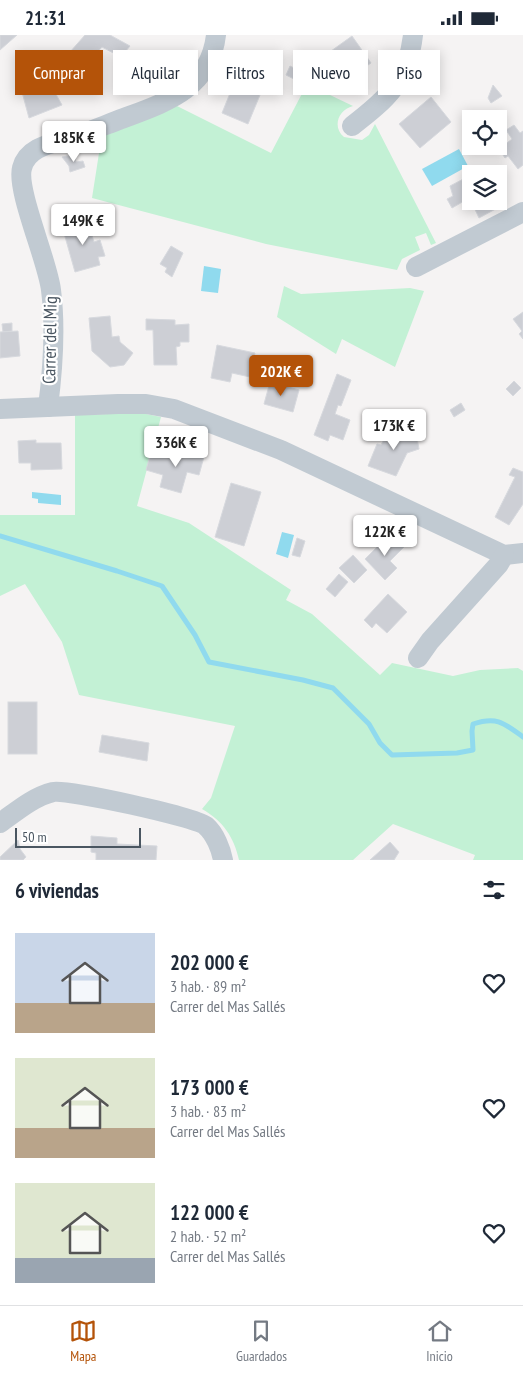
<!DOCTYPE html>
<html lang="es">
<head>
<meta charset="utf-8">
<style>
	body { margin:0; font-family:"PT Sans Narrow",sans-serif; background:#f2f2f3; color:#1f2937; height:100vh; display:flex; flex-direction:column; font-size:19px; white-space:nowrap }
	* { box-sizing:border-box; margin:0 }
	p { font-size:16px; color:#747a83 }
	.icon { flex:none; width:28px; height:28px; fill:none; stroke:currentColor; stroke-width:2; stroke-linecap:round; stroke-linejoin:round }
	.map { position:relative; height:825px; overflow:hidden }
	.details { display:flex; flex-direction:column; background:#fff; flex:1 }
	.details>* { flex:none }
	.top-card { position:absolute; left:15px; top:15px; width:494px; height:45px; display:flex; gap:10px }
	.controls { position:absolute; left:462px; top:75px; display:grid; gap:10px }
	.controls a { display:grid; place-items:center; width:45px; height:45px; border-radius:0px; background:#fff; box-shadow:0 2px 12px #0003; font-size:25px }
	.scale { position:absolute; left:15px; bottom:12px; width:126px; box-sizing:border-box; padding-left:5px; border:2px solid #4a5661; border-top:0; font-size:14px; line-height:18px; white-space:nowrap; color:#4a5661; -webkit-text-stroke:4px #fff; paint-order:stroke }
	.price { position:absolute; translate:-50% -42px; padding:0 11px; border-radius:5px; background:#fff; color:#222; font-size:16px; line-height:32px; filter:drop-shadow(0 1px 2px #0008) }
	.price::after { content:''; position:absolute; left:50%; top:30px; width:15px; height:11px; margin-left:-8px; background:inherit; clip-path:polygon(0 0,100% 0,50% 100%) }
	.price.on { background:#b45309; color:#fff }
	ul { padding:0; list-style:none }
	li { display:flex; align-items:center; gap:15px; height:125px; padding:0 15px }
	li span { display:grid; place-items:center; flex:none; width:140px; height:100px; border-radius:0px; color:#555 }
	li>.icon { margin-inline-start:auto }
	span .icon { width:60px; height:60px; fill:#fffc; stroke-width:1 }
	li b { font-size:21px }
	h2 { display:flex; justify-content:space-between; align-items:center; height:60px; padding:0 15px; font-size:21px }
	.chip { padding:0 18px; border-radius:0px; background:#fff; box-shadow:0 2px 12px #0003; font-size:18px; line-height:45px }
	.chip.on { background:#b45309; color:#fff }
	.status { display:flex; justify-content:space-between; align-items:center; height:35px; padding:0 25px; background:#fff; direction:ltr }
	.status svg { height:14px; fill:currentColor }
	.tab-bar { display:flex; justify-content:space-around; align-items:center; height:70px; border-top:1px solid #e0e1e3; background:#fff; font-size:14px; color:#747a83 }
	.tab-bar a { display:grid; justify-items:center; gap:2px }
	.tab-bar .on { color:#b45309 }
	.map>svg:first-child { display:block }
</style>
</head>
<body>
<div class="status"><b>21:31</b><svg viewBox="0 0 49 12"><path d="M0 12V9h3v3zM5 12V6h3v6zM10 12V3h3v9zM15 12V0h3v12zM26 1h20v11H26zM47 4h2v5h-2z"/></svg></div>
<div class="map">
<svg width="523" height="825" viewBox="0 0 523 825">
	<rect width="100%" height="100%" fill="#f5f3f3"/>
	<g fill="#c3f1d5">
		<path d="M307 49 353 71C338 75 332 92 344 102L362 105 369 100 375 89 436 208 431 210 426 198 415 202 420 215 402 224 397 235 266 209 92 163 102 99 177 71 271 118Z"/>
		<polygon points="284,251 301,259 410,253 424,256 395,332 342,304 336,319 277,282"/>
		<path d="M141 378 161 382 137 471 189 488 291 555 286 565 312 579 380 640 392 628 453 641 480 635 518 633 523 636V825H473L475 820 393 789 353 825H239C234 802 223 786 202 774L211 763 235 691 79 660 62 607 25 549 0 561V480H75V380Z"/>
	</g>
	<g fill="#90daee">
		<polygon points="459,114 468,131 432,151 422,134"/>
		<polygon points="204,231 221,234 218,258 201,256"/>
		<polygon points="32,457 61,460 61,470 38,468 38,464 32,463"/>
		<polygon points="282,497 294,500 288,523 276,519"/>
	</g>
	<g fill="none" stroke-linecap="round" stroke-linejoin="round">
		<path stroke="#90daee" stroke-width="5" d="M0 501 117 536 162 551 195 600 209 627 303 645 333 653 369 689 380 708 392 720 457 718 473 715 472 696 473 689C497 681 504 688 523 702"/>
	</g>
	<g fill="#cdcfd5" stroke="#d7d9de">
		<polygon points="0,0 17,0 0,15"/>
		<polygon points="85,0 110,0 130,11 121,22 102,12 85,31 70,17"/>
		<polygon points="352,1 371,28 346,45 338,34 323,44 313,29"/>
		<polygon points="290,31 298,35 294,44 286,40"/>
		<polygon points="41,33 62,70 29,83 18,42"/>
		<polygon points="237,41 252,48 249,56 260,60 248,89 222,78"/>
		<polygon points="493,50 502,61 491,68 488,63"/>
		<polygon points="431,62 451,87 420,113 399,89"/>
		<polygon points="514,90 520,98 523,96 523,130 518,134 508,121 505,123 499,114 512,104 506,95"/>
		<polygon points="74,120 76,127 83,126 85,132 70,137 69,131 62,122"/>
		<polygon points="471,140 471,162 452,173 447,164 453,161 450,151"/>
		<polygon points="481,166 499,166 501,171 479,183 473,170"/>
		<polygon points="87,184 94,207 100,205 105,221 98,222 100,230 75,237 62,191"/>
		<polygon points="171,211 183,218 172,242 165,237 167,233 160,229"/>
		<polygon points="523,277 523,304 519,299 522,296 513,284"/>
		<polygon points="110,281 112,302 119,301 120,307 133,318 124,330 110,332 92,316 89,283"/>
		<polygon points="146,284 175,285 175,290 189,289 189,307 180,307 180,311 176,312 177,330 154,330 153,295 146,295"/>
		<polygon points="12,288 12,296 3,297 2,289"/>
		<polygon points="18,296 20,321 0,323 0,297"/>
		<polygon points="217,310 255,318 250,342 232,338 230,347 211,343"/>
		<polygon points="337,339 351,345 341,371 338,370 335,379 350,385 343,405 330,400 328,406 314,400"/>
		<polygon points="514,346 521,353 513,361 506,354"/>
		<polygon points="270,347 299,355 293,377 264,369"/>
		<polygon points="461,368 465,375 454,382 450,375"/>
		<polygon points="415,392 419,414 407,418 396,441 368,431 377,409 381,410 386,401"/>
		<polygon points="36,405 36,408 61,408 62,434 31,435 31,428 19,428 18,406"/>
		<polygon points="181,412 205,418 199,440 187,437 181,458 160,452 163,440 146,435 151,417 177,424"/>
		<polygon points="513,433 523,437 523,469 509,490 495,482 515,442 509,440"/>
		<polygon points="231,448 261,457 244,511 215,502"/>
		<polygon points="390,499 404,512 390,526 397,533 385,545 365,524"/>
		<polygon points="297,503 305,506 300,522 292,520"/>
		<polygon points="353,520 367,535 354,548 339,533"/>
		<polygon points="339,539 348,547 335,562 326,554"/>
		<polygon points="388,559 407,577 387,598 376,588 372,593 364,585"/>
		<rect x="8" y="667" width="29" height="52"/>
		<polygon points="102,700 149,708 147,726 99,717"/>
		<polygon points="91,801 117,803 117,809 157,811 156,825 96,825 96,818 91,817"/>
		<polygon points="18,805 20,814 26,822 23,825 0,825 0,822"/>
		<polygon points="390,807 399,817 394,825 370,825"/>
	</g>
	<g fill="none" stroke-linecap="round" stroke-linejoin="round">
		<g stroke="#c1cad2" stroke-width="20">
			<path d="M352 91C387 64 408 46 413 0"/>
			<polyline points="416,232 523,177"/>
			<path d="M48 372C53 333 56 294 51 255 48 227 16 155 22 133 27 113 49 109 67 104 86 98 105 90 124 83 167 67 210 53 216 0"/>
			<polyline points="0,374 118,369 146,369 174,374 281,415 504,520 523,518"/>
			<polyline points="418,623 430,606 499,529 504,520"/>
			<path d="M0 788C17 776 33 762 53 757 67 754 196 782 206 791 215 799 221 814 223 825"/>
		</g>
	</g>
	<g text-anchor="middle" stroke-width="4.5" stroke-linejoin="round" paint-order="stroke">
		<g font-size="18" fill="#4a5661" stroke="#fff">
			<text transform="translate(50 305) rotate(-89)" y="6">Carrer del Mig</text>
		</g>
	</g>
</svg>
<div class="controls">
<a><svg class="icon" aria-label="locate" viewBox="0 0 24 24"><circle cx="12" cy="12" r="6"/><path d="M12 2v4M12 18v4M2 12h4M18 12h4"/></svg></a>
<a><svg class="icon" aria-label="layers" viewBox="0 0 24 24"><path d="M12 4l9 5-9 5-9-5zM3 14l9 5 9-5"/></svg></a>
</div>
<div class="scale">50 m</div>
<b class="price" style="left:74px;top:128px">185K €</b>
<b class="price" style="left:83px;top:211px">149K €</b>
<b class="price on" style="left:281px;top:362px">202K €</b>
<b class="price" style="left:394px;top:416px">173K €</b>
<b class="price" style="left:176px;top:433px">336K €</b>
<b class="price" style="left:385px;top:522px">122K €</b>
<div class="top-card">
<a class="chip on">Comprar</a>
<a class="chip">Alquilar</a>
<a class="chip">Filtros</a>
<a class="chip">Nuevo</a>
<a class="chip">Piso</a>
</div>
</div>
<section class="details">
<h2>6 viviendas<svg class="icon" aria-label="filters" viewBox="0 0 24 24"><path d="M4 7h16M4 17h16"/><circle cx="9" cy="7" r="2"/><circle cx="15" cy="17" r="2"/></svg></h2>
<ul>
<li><span style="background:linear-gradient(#c9d6e8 70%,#b9a48a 0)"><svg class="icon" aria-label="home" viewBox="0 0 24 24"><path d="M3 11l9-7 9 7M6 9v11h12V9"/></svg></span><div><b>202 000 €</b><p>3 hab. · 89 m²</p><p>Carrer del Mas Sallés</p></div><svg class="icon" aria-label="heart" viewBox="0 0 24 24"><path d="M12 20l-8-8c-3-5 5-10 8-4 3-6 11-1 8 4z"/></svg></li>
<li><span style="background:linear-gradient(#dfe7d0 70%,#b9a48a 0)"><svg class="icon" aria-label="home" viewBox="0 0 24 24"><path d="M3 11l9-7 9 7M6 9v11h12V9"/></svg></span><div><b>173 000 €</b><p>3 hab. · 83 m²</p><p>Carrer del Mas Sallés</p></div><svg class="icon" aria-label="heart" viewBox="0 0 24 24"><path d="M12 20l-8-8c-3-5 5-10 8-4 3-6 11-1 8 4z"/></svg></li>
<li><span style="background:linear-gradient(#dfe7d0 75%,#9aa5b1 0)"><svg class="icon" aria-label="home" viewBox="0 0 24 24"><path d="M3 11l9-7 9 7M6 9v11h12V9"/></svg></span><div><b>122 000 €</b><p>2 hab. · 52 m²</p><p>Carrer del Mas Sallés</p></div><svg class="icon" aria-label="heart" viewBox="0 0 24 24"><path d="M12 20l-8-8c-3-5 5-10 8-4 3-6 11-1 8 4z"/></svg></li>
</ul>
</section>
<nav class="tab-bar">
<a class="on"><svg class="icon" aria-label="map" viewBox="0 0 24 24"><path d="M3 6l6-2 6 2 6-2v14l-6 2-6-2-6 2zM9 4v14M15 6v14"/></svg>Mapa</a>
<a><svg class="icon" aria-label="saved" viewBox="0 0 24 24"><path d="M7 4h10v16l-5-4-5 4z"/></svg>Guardados</a>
<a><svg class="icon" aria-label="home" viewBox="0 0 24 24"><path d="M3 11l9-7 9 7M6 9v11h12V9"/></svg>Inicio</a>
</nav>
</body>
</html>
